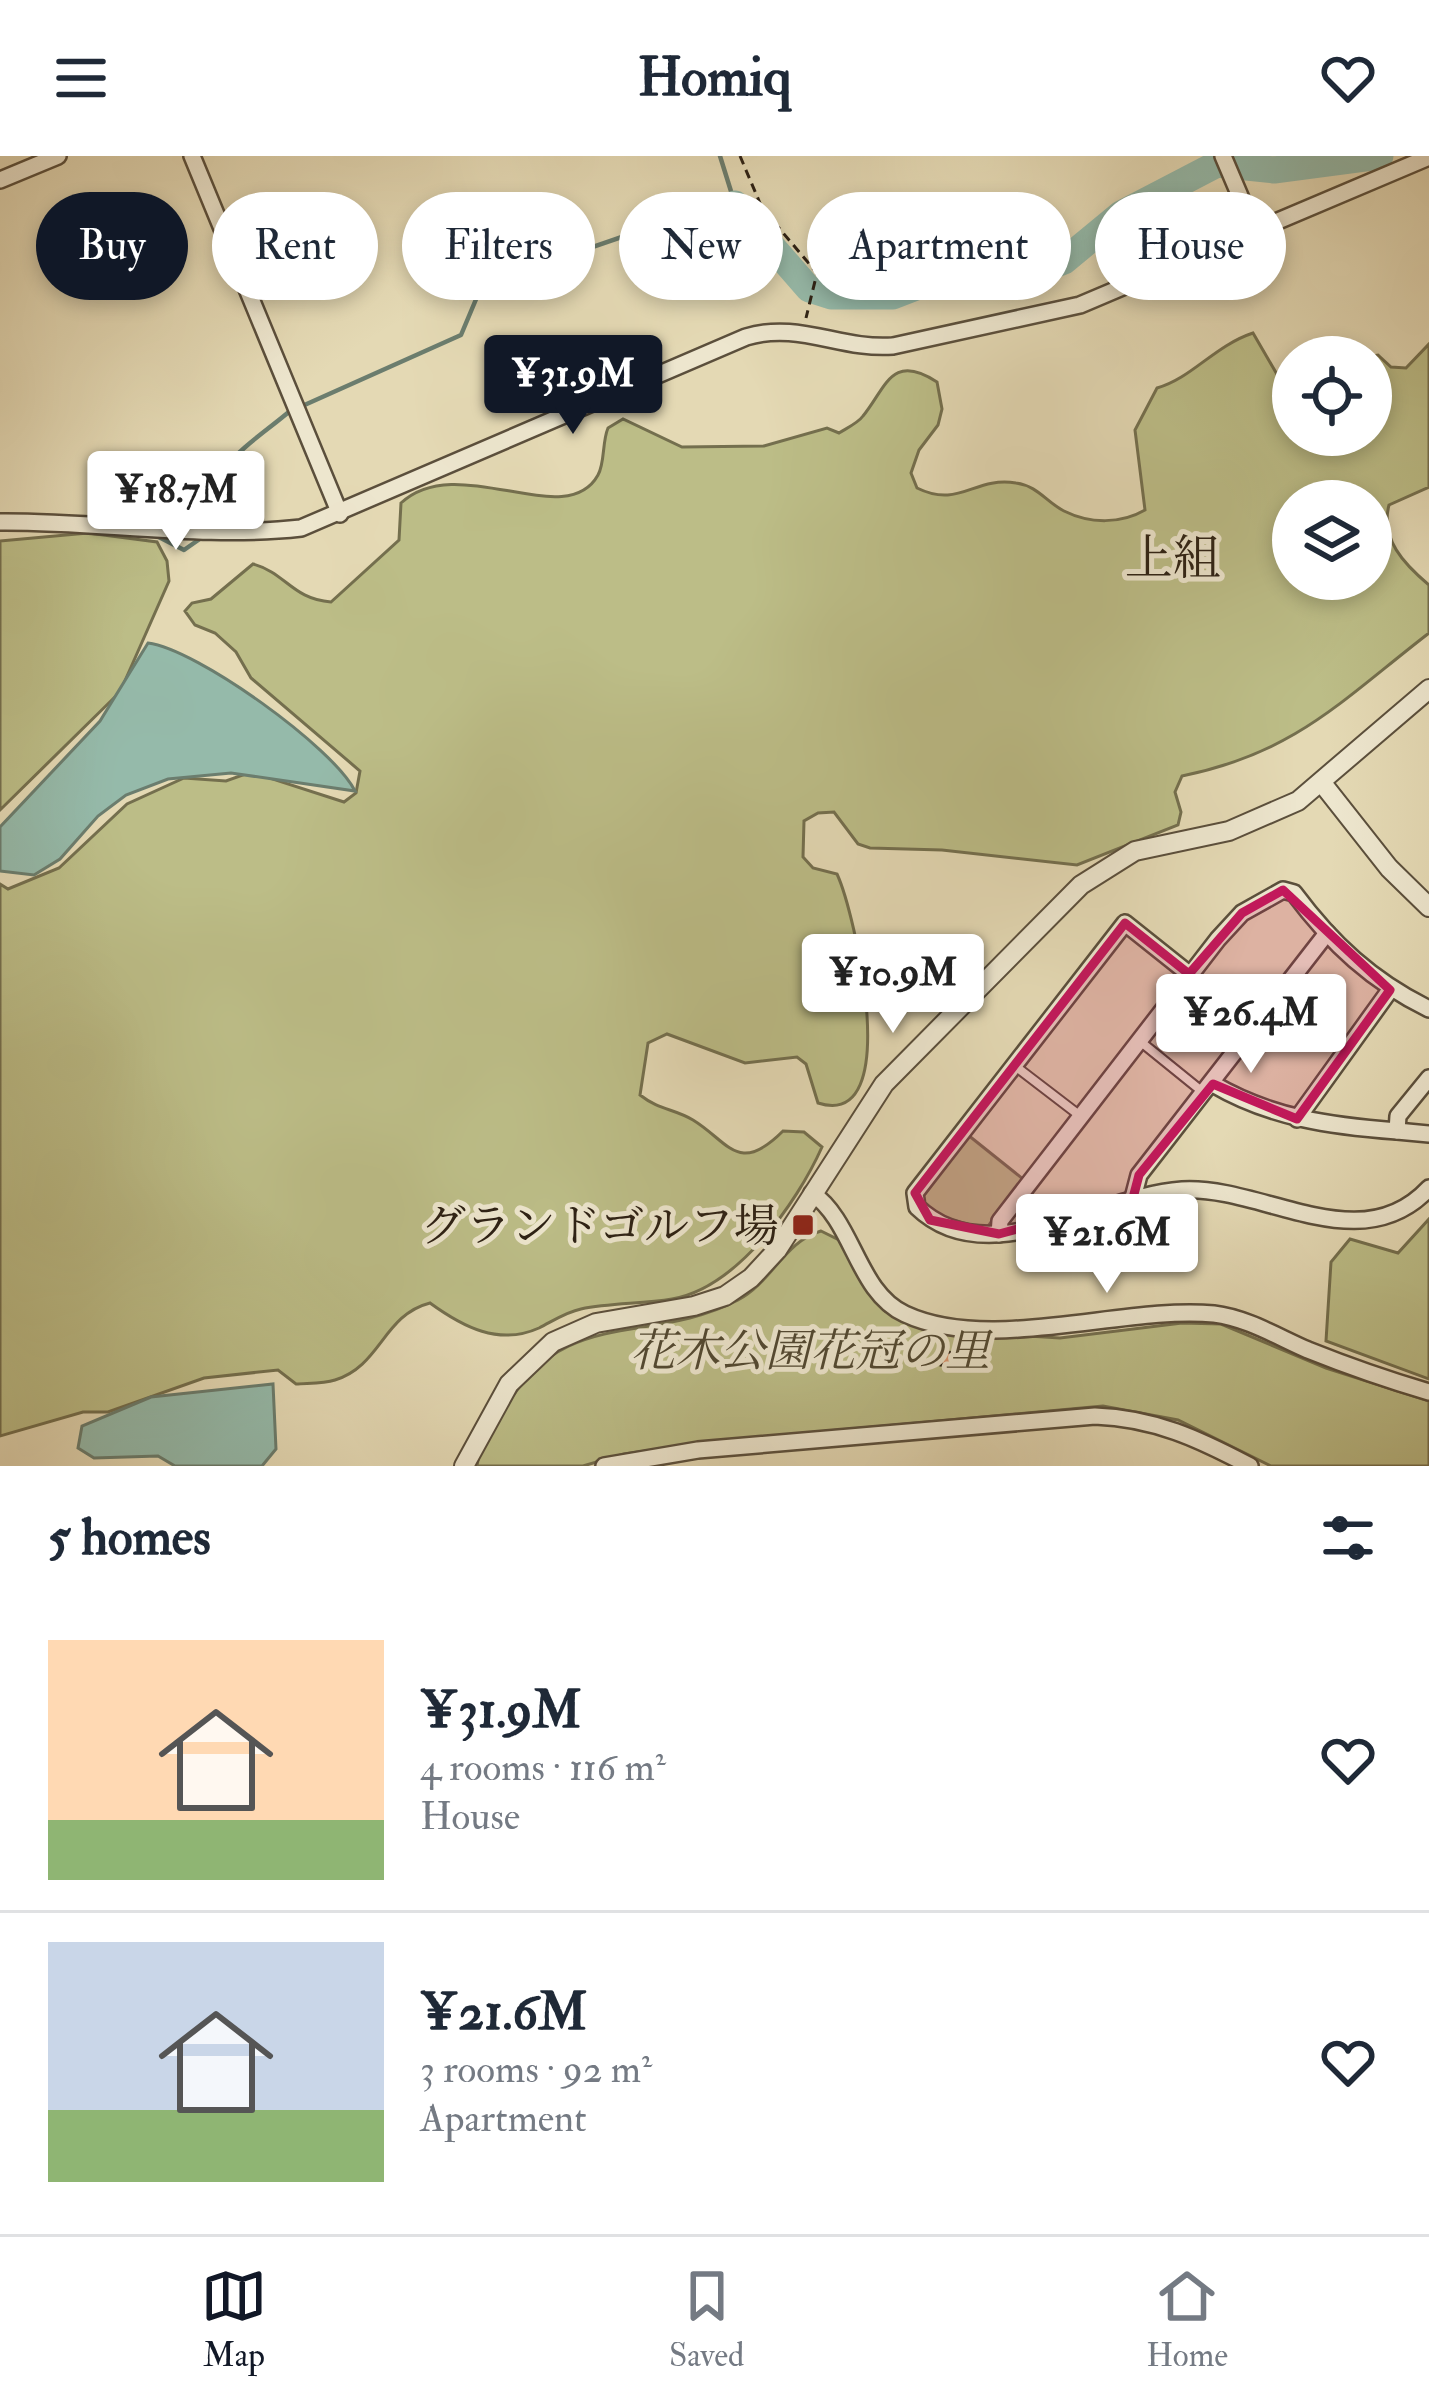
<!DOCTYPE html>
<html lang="en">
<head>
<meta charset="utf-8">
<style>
	body { margin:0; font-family:"IM FELL Double Pica","Noto Serif JP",serif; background:#f6f6f7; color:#1f2937; height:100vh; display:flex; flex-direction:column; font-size:45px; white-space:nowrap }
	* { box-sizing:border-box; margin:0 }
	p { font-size:39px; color:#747a83 }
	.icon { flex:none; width:66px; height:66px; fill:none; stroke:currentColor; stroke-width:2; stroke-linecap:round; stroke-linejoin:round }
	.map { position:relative; height:1310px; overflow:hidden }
	.details { display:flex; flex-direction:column; background:#fff; flex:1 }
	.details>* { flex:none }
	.banner { position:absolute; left:36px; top:36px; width:1359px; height:108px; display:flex; gap:24px }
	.buttons { position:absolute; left:1272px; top:180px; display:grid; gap:24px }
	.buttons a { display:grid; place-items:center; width:120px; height:120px; border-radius:50%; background:#fff; box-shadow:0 6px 18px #0003; font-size:60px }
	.price { position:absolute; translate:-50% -102px; padding:0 27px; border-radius:12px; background:#fff; color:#222; font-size:39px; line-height:78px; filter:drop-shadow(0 3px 6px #0008) }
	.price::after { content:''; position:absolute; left:50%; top:72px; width:36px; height:27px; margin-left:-18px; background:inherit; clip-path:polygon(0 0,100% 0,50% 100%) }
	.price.selected { background:#111827; color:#fff }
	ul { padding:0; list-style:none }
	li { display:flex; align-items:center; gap:36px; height:300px; padding:0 48px }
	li+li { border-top:3px solid #e0e1e3 }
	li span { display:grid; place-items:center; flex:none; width:336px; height:240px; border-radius:0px; color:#555 }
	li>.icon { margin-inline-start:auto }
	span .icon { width:144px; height:144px; fill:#fffc; stroke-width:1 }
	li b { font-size:51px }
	h2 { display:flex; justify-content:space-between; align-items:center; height:144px; padding:0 48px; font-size:51px }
	.pill { padding:0 42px; border-radius:54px; background:#fff; box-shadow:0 6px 18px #0003; font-size:42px; line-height:108px }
	.pill.selected { background:#111827; color:#fff }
	header { display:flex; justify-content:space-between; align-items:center; height:156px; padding:0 48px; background:#fff; font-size:54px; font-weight:800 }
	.menu { display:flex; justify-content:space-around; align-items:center; height:168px; border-top:3px solid #e0e1e3; background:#fff; font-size:33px; color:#747a83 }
	.menu a { display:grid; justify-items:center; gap:6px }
	.menu .selected { color:#111827 }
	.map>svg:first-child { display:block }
</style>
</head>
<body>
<header><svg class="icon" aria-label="menu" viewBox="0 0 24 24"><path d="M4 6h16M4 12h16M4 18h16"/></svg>Homiq<svg class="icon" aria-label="heart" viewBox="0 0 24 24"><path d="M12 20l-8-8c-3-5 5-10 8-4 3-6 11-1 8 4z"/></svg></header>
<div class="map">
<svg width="1429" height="1310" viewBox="0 0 1429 1310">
	<rect width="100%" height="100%" fill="#e4d9b4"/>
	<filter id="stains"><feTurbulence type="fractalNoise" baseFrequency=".00167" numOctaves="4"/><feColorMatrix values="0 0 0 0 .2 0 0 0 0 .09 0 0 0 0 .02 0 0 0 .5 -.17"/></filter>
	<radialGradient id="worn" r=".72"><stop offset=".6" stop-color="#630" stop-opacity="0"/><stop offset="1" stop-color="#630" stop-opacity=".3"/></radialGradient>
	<g fill="#bcbd87" stroke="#746f4e" stroke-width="3" fill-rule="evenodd">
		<path d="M1253 177 1285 232 1293 236V279H1371L1367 201 1378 199 1391 211 1406 212 1429 188V331L1389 349C1380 383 1404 408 1429 429V477C1341 545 1295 597 1182 620L1175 636 1181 656 1178 669 1077 709 942 694 870 692 858 688 834 656 818 657 804 665 803 701 813 712 837 718C855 757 905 975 818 947L806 908 797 901 745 907 667 878 648 887 640 939C659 954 675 953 693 964 729 986 738 1020 783 975L804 976 822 991C797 1047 737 1132 672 1143 642 1148 611 1147 581 1153 566 1156 553 1165 539 1172 499 1190 463 1171 430 1147 383 1159 381 1210 335 1224 323 1228 308 1227 296 1228L278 1214 204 1222 108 1256H83L0 1280V728L8 733 59 712 127 648 184 622 226 625 251 616 344 646 356 637 360 615 251 522 236 496 215 477 195 469 185 455 192 447 211 443 253 408C286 417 292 443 331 446L399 384 401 347C458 294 566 377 598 319 605 307 602 286 608 272L623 263 682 291 764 290 827 272 839 277C847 272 858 267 863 260 886 232 891 196 937 226L942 253 938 269 919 294 911 317 917 332C960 353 974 320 1016 327 1038 330 1046 346 1064 355 1090 368 1121 368 1145 354L1135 274 1157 232C1192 222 1214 190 1253 177ZM1293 345H1371V423H1293Z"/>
		<polygon points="88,377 157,386 167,405 169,425 120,536 0,654 0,385"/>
		<polygon points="968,979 1023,1023 986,1073 937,1060 921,1043"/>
		<polygon points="1429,1063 1429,1223 1326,1185 1331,1106 1350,1083 1398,1097"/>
		<path d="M821 1075 839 1084 885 1155 922 1173 1060 1182 1182 1167 1221 1168 1326 1212 1429 1245V1310H1271L1178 1264 1103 1250 717 1285 624 1298 583 1310H477C479 1291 495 1270 505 1253 563 1149 650 1190 738 1144 772 1126 785 1085 821 1075Z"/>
	</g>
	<g fill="#95baaa" stroke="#6b7d6e" stroke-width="3">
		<path d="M148 487C197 493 334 592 355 635L231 617 168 623 126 639 98 660 60 703 34 719 0 715V671L100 565Z"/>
		<polygon points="273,1228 276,1293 262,1310 175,1310 158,1300 94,1302 78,1292 82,1270 151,1241"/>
	</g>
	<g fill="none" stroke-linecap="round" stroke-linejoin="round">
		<g stroke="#6b7d6e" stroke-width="4.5">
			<polyline points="300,251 461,179 482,129 712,50 735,48 720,0"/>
			<path d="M204 369C209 309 247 291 290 255"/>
			<polyline points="153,378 184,394 204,380"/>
		</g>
		<polyline stroke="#95baaa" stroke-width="27" points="735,48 809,133 831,140 893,140 968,111 1029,119 1064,105 1121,58 1217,8 1274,14 1380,0"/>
	</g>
	<polygon fill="#dc9870" stroke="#2d2114" stroke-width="3" points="942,1196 964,1197 963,1210 941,1209"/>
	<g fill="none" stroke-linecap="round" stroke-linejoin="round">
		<defs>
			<g id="service">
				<polyline points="1141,886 1204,937"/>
				<polyline points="1015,910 1079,959"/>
			</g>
			<g id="minor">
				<polyline points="192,0 340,358"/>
				<polyline points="1223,0 1254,73"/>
				<polyline points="0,24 58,0"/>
				<path d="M0 366C99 365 204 383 301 372L746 181C799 165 840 194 893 190L1080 149 1429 1"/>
				<path d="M1189 818 1125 767 915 1037 917 1051C987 1119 1101 1039 1182 1034 1263 1029 1360 1106 1429 1032"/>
				<polyline points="1429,922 1398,960 1397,975 1429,978"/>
				<path d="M1213 928C1271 962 1331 970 1397 975"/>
				<polyline points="1297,963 1390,834"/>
				<path d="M812 1037C854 1066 857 1136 905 1158 991 1198 1125 1149 1214 1158 1247 1162 1278 1181 1308 1194 1348 1210 1388 1224 1429 1236"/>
				<polyline points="1133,1042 1139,1019 1327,777"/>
				<path d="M999 1078 1000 1065 1218 783 1242 757 1283 734 1294 737C1332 788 1372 825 1429 853"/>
				<path d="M604 1310 698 1294 1095 1260C1154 1262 1199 1283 1250 1310"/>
			</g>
			<g id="tertiary">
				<polyline points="1322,627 1389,712 1429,751"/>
				<polyline points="464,1310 509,1228 553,1186 596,1167 694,1150 725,1140 751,1122 777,1094 884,928 1081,729 1135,695 1229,675 1298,645 1429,533"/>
			</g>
		</defs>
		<use href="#service" stroke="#5b4f3c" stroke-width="12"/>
		<use href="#minor" stroke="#5b4f3c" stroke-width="20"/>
		<use href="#tertiary" stroke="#5b4f3c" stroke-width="22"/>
		<polyline stroke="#2d2114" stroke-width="3" stroke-dasharray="9 6" stroke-linecap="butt" points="740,0 762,52 817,117 806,162"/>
		<use href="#service" stroke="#ede6ce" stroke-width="8"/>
		<use href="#minor" stroke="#ede6ce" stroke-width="15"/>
		<use href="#tertiary" stroke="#ede6ce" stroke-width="18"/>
	</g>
	<path fill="#c2185b" fill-opacity="0.2" stroke="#c2185b" stroke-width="9" stroke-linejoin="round" d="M1283 734 1390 834 1297 963 1213 928 1139 1019 1133 1042 999 1078 930 1064 915 1037 1125 767 1189 818 1242 757Z"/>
	<rect fill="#8f2418" stroke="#ede6ce" stroke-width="4.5" x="791" y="1057" width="24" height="24" rx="6"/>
	<g text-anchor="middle" stroke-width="10" stroke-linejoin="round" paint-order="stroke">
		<g font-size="45" fill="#2d2114" stroke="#ede6ce" text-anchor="end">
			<text x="779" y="1085">グランドゴルフ場</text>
		</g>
		<g font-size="45" font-style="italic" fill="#514831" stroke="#ede6ce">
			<text x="810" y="1210">花木公園花冠の里</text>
		</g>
		<g font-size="48" fill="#2d2114" stroke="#ede6ce">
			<text x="1173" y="418">上組</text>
		</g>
	</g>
	<rect width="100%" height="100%" filter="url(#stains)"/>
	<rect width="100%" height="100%" fill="url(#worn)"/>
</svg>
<div class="buttons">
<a><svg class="icon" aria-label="locate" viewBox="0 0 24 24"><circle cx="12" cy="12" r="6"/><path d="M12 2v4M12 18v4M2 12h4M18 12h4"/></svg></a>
<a><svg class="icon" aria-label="layers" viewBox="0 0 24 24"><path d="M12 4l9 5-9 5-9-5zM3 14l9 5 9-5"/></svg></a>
</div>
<b class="price selected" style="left:573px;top:281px">¥31.9M</b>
<b class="price" style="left:176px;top:397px">¥18.7M</b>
<b class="price" style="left:893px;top:880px">¥10.9M</b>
<b class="price" style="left:1251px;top:920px">¥26.4M</b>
<b class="price" style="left:1107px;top:1140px">¥21.6M</b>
<div class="banner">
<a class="pill selected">Buy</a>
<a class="pill">Rent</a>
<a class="pill">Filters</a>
<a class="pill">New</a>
<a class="pill">Apartment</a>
<a class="pill">House</a>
</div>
</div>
<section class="details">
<h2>5 homes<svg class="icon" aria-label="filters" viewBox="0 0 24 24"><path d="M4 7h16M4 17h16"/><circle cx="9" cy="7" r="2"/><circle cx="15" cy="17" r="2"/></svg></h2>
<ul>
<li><span style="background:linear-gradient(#ffd9b3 75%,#8fb573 0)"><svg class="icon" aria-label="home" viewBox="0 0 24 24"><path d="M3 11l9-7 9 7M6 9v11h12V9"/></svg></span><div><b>¥31.9M</b><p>4 rooms · 116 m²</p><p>House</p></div><svg class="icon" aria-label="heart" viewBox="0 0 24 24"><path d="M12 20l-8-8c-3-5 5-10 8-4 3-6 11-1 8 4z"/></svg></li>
<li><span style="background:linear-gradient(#c9d6e8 70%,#8fb573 0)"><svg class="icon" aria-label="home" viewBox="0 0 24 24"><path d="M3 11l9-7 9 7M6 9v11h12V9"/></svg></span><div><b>¥21.6M</b><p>3 rooms · 92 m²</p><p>Apartment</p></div><svg class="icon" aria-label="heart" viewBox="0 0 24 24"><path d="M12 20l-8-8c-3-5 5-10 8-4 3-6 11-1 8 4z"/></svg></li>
</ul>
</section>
<nav class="menu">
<a class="selected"><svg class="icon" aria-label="map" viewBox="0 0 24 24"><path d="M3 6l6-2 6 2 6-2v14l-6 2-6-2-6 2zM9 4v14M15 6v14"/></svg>Map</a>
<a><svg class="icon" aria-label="saved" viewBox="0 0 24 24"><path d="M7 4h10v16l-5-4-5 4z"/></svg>Saved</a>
<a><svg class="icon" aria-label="home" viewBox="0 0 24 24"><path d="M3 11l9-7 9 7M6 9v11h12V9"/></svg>Home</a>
</nav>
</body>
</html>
